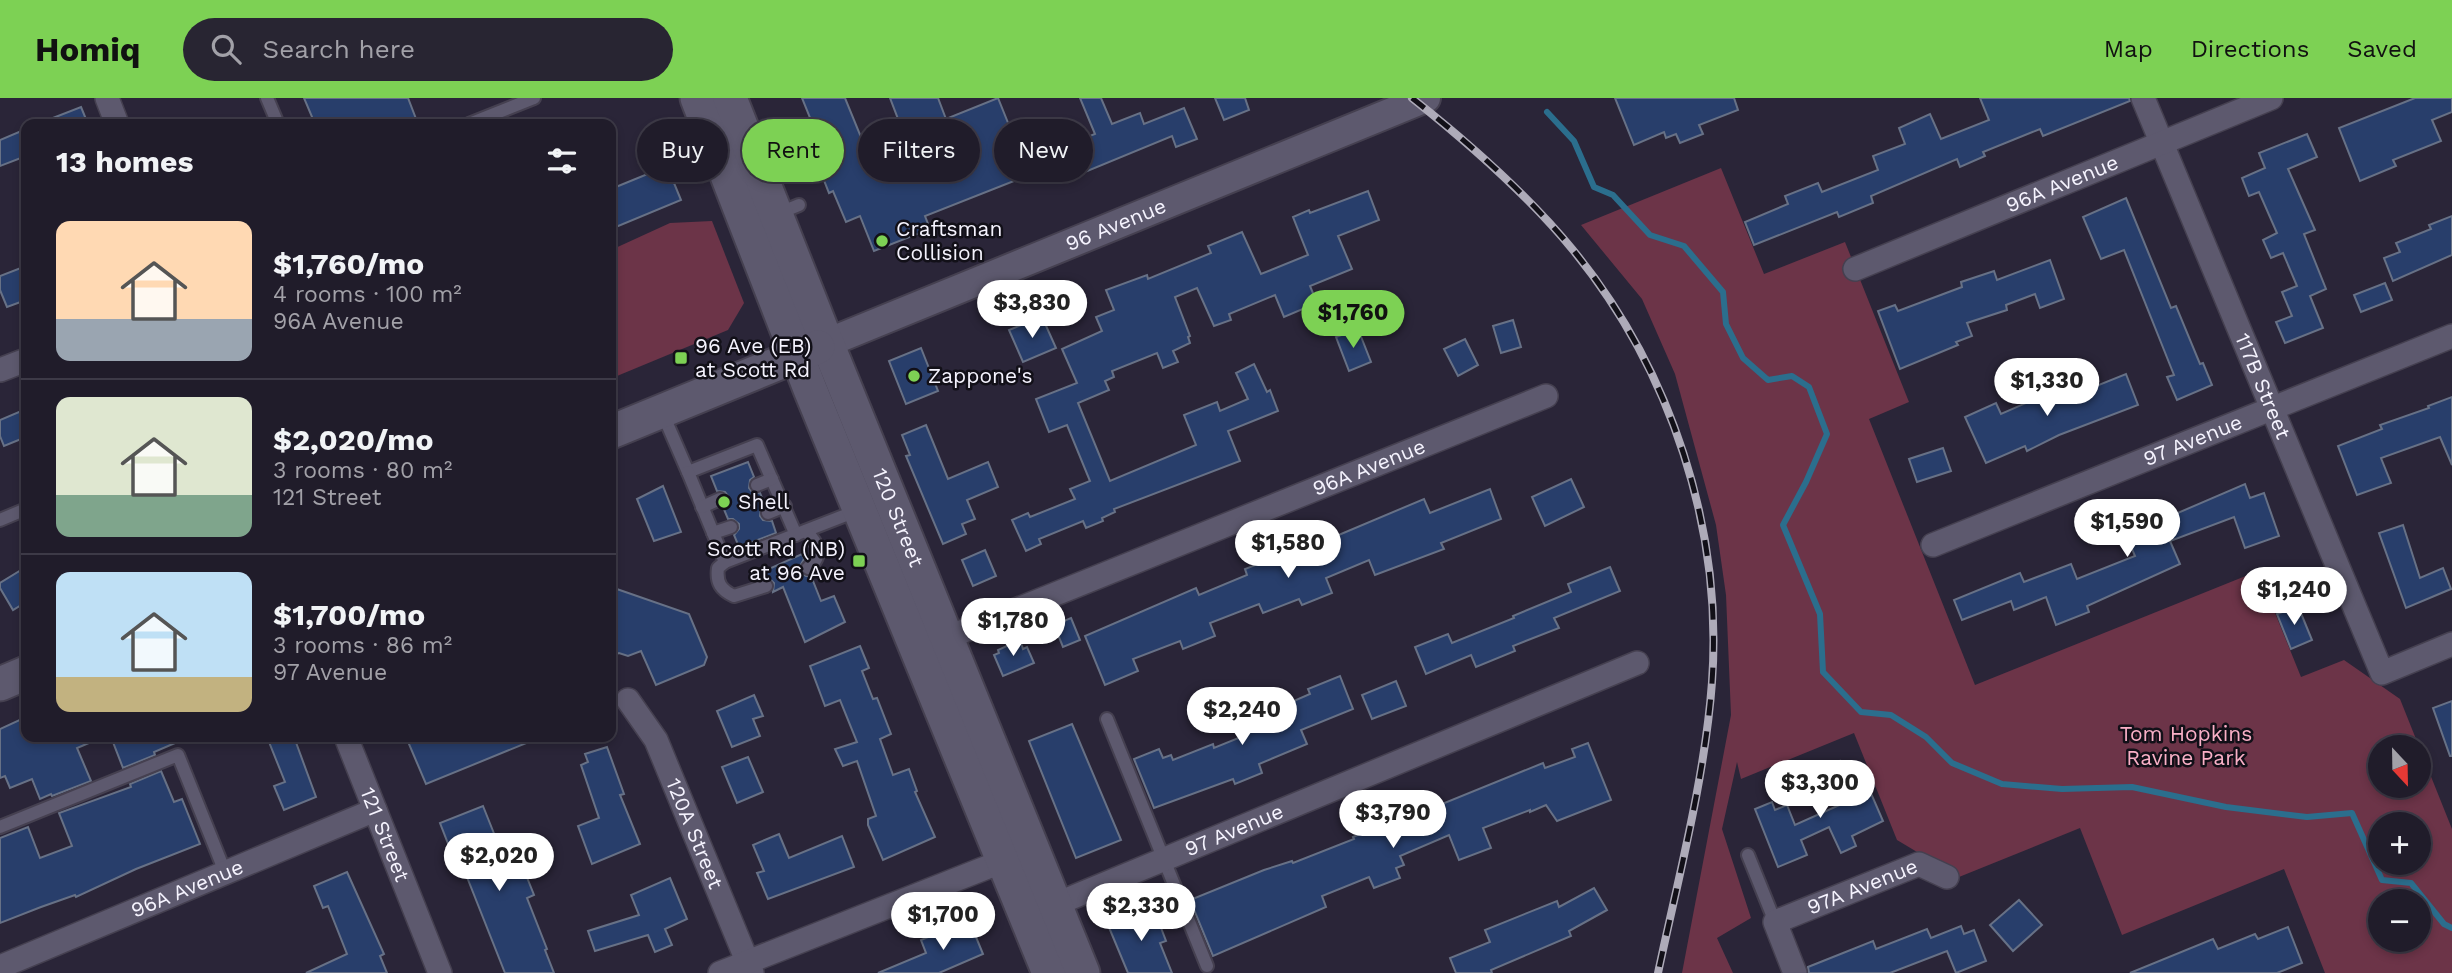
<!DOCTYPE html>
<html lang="en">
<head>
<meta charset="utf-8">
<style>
	body { margin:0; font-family:"Work Sans",sans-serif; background:#282532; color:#f1f3f6; height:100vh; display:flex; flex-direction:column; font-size:26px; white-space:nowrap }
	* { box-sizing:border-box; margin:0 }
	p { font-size:23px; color:#a2a1a8 }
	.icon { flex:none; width:38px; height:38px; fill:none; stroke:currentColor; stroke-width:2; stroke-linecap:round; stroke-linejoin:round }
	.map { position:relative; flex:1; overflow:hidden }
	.panel { position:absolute; left:21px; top:21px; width:595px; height:623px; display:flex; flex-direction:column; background:#201c2a; border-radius:14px; box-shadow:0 4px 10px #0003,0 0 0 2px #3d3a47 }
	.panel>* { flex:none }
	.banner { position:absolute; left:637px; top:21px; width:665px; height:63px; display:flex; gap:14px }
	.needle { width:46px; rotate:158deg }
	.fabs { position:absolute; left:2368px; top:637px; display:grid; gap:14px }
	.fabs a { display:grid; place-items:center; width:63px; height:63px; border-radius:50%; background:#201c2a; box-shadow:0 4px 10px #0003,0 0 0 2px #3d3a47; font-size:35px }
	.price { position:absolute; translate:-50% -60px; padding:0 16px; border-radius:24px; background:#fff; color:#222; font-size:23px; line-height:46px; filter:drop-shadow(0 2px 4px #0008) }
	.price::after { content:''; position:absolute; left:50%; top:42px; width:21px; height:16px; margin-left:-10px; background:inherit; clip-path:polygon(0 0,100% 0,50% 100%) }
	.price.on { background:#7dd154; color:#111 }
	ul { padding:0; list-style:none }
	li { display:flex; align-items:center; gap:21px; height:175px; padding:0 35px }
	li+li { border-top:2px solid #3d3a47 }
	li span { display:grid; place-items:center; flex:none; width:196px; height:140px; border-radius:14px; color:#555 }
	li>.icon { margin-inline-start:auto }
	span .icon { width:84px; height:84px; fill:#fffc; stroke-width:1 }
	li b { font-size:30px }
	h2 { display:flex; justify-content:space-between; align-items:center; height:84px; padding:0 35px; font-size:30px }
	.chip { padding:0 24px; border-radius:32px; background:#201c2a; box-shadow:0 4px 10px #0003,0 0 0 2px #3d3a47; font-size:24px; line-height:63px }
	.chip.on { background:#7dd154; color:#111 }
	header { display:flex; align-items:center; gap:42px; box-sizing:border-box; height:98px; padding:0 35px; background:#7dd154; color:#111 }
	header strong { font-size:33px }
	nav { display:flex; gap:38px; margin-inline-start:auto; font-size:24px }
	.search { width:490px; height:63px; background:#282532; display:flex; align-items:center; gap:18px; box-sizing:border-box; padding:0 24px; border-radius:38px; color:#a2a1a8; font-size:26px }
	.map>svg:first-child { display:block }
</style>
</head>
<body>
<header>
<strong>Homiq</strong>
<div class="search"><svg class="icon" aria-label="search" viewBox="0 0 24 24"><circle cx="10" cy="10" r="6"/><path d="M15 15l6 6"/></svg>Search here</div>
<nav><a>Map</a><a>Directions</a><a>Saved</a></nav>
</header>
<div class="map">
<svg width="2452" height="875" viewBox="0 0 2452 875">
	<rect width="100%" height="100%" fill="#2a2538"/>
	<g fill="#6c3448" fill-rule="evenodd">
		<path d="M1721 70 1764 176 1845 144 1909 304 1869 321 1975 587 2258 473 2301 579 2344 562 2400 601 2452 731V875H2325L2284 771 2122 837 2080 730 1959 779 1897 742 1854 635 1741 681 1737 664 1722 731 1751 820 1717 840 1733 875H1682L1731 617 1726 497 1716 427 1675 276 1642 201 1581 127ZM2380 649H2418V688H2380ZM2380 726H2418V765H2380ZM2380 803H2418V842H2380Z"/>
		<polygon points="712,123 744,205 728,232 617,278 611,263 611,152 670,125"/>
	</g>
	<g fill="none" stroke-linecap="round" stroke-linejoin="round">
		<polyline stroke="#2b6e8d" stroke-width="6" points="1547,14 1574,43 1594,89 1613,97 1650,137 1684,148 1723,194 1726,226 1743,260 1768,282 1792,278 1809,289 1827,336 1806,384 1783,427 1820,516 1823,574 1861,614 1891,617 1926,639 1952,665 2002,686 2062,691 2132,689 2226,709 2307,719 2352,715 2382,782 2411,785 2444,826 2452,830"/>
	</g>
	<g fill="#283e6b" stroke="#677186" stroke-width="2">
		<polygon points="304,0 408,0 418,26 315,26"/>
		<polygon points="802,0 845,0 865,49 903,34 890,0 938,0 946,21 998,0 1029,77 925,118 930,131 874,153 860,118 846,124 833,93 829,95 818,67 828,64"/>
		<polygon points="1080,0 1101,0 1112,26 1140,15 1144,26 1184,10 1197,41 1176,49 1172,38 1068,81 1062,67 1042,74 1036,59 1095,36"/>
		<polygon points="1215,0 1245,0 1249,12 1224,22"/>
		<polygon points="1615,0 1734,0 1738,12 1699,27 1703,36 1680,45 1676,36 1666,40 1664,34 1634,47"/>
		<polygon points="1980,0 2129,0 2130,3 2043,38 2040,31 1983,54 1985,58 1960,69 1957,61 1871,98 1873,105 1839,119 1837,114 1754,147 1745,124 1788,106 1785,98 1818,85 1822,94 1878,72 1873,58 1905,46 1899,30 1930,16 1941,41 1989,22"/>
		<polygon points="2415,0 2452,0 2452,14 2432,22 2441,43 2393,62 2396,68 2360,83 2339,30"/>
		<polygon points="81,9 88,26 40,26 40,25"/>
		<polygon points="26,31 26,58 0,68 0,42"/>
		<polygon points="2307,36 2317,59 2288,71 2315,132 2304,136 2326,191 2310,198 2323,230 2285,245 2276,224 2292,218 2282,194 2297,188 2283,155 2271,160 2263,142 2277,135 2259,94 2249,98 2242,80 2265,70 2259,55"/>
		<polygon points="667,68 681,102 611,131 611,91"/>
		<polygon points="1368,93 1379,122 1338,138 1352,171 1310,188 1317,205 1284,219 1275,197 1229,216 1231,222 1214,228 1197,190 1175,199 1190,238 1188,239 1190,245 1173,253 1178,264 1163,270 1157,255 1112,273 1114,279 1105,283 1109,292 1078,305 1110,383 1196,347 1184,317 1217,304 1220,313 1248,301 1236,275 1254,266 1267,294 1270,292 1278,313 1228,333 1240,363 1114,411 1115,414 1102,420 1103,423 1086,430 1083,423 1039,441 1041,446 1026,453 1012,422 1028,415 1030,419 1075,401 1070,391 1090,383 1067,327 1049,334 1036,301 1077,285 1062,251 1102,233 1096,219 1114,212 1106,192 1147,177 1148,181 1211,155 1208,148 1242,134 1261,176 1308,157 1293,119 1309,112 1310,115"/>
		<polygon points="2126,100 2171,210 2176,208 2200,266 2203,265 2212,287 2177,302 2167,279 2174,277 2124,152 2101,161 2083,119"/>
		<polygon points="2452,118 2452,157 2393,183 2384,160 2400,154 2396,145 2431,131 2429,127"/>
		<polygon points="2050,162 2064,201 2040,210 2035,196 2006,207 2007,212 1967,225 1972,238 1956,244 1958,247 1900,271 1878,213 1895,207 1898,213 1962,189 1961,184 1994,173 1997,182"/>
		<polygon points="26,168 26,202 7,209 0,192 0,178"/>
		<polygon points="2385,185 2392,202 2361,214 2354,197"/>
		<polygon points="1043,221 1056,250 1023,264 1009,232 1031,223 1032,226"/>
		<polygon points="1513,222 1521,249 1501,255 1493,228"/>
		<polygon points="1358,231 1371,264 1349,273 1336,239"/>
		<polygon points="1465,241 1478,267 1458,278 1444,251"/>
		<polygon points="921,250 938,293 906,306 889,263"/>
		<polygon points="2126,276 2138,307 2059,337 2027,353 2025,348 1986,365 1965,319 1996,305 2001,316 2042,298 2044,303 2077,289 2079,295"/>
		<polygon points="2452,299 2452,367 2440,339 2381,360 2391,385 2357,397 2338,348 2382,331 2380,327 2429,310 2428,308"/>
		<polygon points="26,311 26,339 4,348 0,338 0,322"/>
		<polygon points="926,327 948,381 988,364 998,389 967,402 975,421 962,426 966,436 943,446 906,358 910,357 902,337"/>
		<polygon points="1943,350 1951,373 1917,384 1909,361"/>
		<polygon points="748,364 754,379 750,382 749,390 752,394 760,395 765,407 761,410 760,418 763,422 772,423 776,435 739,449 734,437 739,431 739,426 733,421 728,421 723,409 727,406 728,398 725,394 717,393 711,378"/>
		<polygon points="1571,381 1584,409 1545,428 1532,399"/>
		<polygon points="2245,386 2250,400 2264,395 2279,438 2245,450 2234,419 2170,443 2180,466 2087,508 2089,514 2056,527 2046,499 2014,512 2011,503 1962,522 1954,502 2020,475 2024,484 2071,466 2077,481 2135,458 2123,430 2140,423 2143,430"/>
		<polygon points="663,388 681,434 654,443 637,401"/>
		<polygon points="1490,391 1501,421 1441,445 1444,451 1375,477 1369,462 1326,480 1332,495 1302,507 1299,501 1263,515 1259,506 1210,525 1215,538 1183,551 1180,543 1133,561 1138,573 1105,587 1085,538 1196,490 1199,497 1247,477 1245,471 1276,459 1277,463 1424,401 1430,415"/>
		<polygon points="2403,427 2420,480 2443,470 2451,491 2406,510 2379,435"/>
		<polygon points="985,452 996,478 973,488 962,462"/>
		<polygon points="802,456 804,461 800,468 801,475 806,478 811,478 821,503 834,498 845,524 805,544 783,489 773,494 774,485 769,480 763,480 762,474"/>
		<polygon points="26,469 26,504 13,512 0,490 0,485"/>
		<polygon points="1610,469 1620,493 1554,520 1559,530 1513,548 1515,553 1476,569 1471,557 1426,576 1415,549 1448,536 1452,545 1514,520 1513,518 1571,494 1568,486"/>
		<polygon points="611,489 689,516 707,559 704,567 656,587 641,553 628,558 619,555 611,558"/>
		<polygon points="2298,508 2312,542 2291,551 2277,516"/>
		<polygon points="1071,520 1080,542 1063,549 1054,527"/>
		<polygon points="1020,542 1023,551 1027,549 1034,565 1003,578 994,557 999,555 998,552"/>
		<polygon points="860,548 869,570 862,573 873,601 877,600 891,636 880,641 893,677 909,671 917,693 915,694 935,739 883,762 868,727 868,721 876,718 857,663 843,668 835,651 857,644 840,602 825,608 810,568"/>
		<polygon points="1340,578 1353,611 1301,632 1307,646 1259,666 1262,675 1235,686 1233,681 1154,710 1134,661 1159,651 1163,660 1171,657 1173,662 1213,646 1214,650 1246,637 1241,626 1310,596 1308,591"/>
		<polygon points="1396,583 1406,608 1372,621 1362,597"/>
		<polygon points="754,597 763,618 753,621 760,638 732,649 717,613"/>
		<polygon points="2452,603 2452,658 2450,658 2433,610"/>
		<polygon points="26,619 26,639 103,639 77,650 91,683 52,698 51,696 40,701 32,681 10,690 5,678 0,680 0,631"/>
		<polygon points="1072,626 1121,742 1076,760 1029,643"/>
		<polygon points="111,639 189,639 154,654 155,657 123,670"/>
		<polygon points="267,639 294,639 316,699 284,712 274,688 285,684"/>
		<polygon points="406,639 541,639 426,686"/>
		<polygon points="1588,645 1611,702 1557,723 1546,707 1530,714 1530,712 1483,730 1491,750 1459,762 1449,737 1400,758 1404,767 1396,770 1400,780 1374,790 1369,779 1322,798 1326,809 1213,858 1190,802 1264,772 1292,763 1293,765 1354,741 1353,739 1423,708 1425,713 1543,665 1545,670 1575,659 1572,651"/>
		<polygon points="607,649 624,696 620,697 640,746 592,766 578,728 599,720 581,667 588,664 585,656"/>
		<polygon points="748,659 763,694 737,705 722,669"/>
		<polygon points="1840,663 1861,697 1870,693 1883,723 1852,738 1856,748 1841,755 1829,729 1801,742 1807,757 1778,769 1755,711 1772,704 1775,712 1787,707 1795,727 1844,705 1824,673"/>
		<polygon points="161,673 174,704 182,701 200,746 136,771 76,799 75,797 41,809 0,825 0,740 28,729 40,760 72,748 59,715 131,689 130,686"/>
		<polygon points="483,708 507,768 520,762 534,797 527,800 547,851 545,852 554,875 505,875 461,764 456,766 440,725"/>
		<polygon points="779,736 789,760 842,738 854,769 768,801 757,775 764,773 753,747"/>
		<polygon points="347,774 384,856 380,858 387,875 306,875 347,856 328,808 323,810 314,788"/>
		<polygon points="670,780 687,821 665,831 672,847 655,854 648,837 595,853 588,833 639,817 631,797"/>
		<polygon points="1594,790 1607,812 1569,833 1571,838 1491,872 1492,875 1456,875 1450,860 1490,844 1485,832 1557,803 1559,809"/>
		<polygon points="2019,802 2042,827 2013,853 1990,827"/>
		<polygon points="1153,809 1166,843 1160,845 1172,875 1128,875 1108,827"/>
		<polygon points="969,822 983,856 939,875 878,875 926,855 921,842"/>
		<polygon points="1961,828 1964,836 1974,832 1986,863 1956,875 1947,853 1890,875 1809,875 1808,869 1873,843 1876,851 1927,831 1931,840"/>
		<polygon points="2288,829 2302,865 2277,875 2130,875 2213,841 2218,851 2255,836 2258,841"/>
	</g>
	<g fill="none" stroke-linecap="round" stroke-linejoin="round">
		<defs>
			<g id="service">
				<polyline points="267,0 278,26"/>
				<polyline points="469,26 534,0"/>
				<polyline points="777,116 799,107"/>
				<polyline points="662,314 688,374 757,347 796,437"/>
				<polyline points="688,374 725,464 859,412"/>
				<polyline points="757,387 772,381"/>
				<polyline points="702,409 720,401"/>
				<polyline points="768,415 785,408"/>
				<polyline points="0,422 26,411"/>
				<path d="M806 433C818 445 824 458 808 470"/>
				<polyline points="713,435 731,429"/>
				<path d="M725 464 718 470C716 485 721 492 734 498L766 488"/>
				<polyline points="1107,621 1207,868"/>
				<polyline points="0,729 178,657 225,774"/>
				<polyline points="1748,757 1775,824"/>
			</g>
			<g id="minor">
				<polyline points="107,0 117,26"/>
				<path id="s1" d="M2143 0 2382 575 2452 546"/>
				<path id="s2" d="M1855 171 2271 0"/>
				<polyline points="0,272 26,262"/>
				<path id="s3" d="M1933 447 2452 238"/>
				<path id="s4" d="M934 545 1546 298"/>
				<path id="s5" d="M628 602 656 642 752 875"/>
				<path id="s6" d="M346 639 440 875"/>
				<path id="s7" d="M1042 812 1637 565"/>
				<path id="s8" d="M0 869 375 712"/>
				<polyline points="720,875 1003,763"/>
				<path id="s9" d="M1795 875 1775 824 1919 766 1947 779"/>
			</g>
			<g id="tertiary">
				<path id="s10" d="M827 245 1426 0"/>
			</g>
			<g id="secondary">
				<polyline points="697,0 810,291 1049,875"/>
				<path id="s11" d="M730 0 827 245 1083 875"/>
				<polyline points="611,334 818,249"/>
				<polyline points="0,586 26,575"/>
			</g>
		</defs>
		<use href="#service" stroke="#454050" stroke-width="16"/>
		<use href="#minor" stroke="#454050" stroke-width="26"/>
		<use href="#tertiary" stroke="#454050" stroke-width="32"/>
		<use href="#secondary" stroke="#454050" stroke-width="37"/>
		<use href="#service" stroke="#5d596e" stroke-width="12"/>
		<use href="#minor" stroke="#5d596e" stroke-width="23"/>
		<use href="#tertiary" stroke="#5d596e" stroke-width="28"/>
		<use href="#secondary" stroke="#5d596e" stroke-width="33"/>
		<defs>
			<path id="rail" d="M1412 0C1470 46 1527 96 1573 152 1671 272 1723 430 1712 584 1705 680 1678 781 1658 875"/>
		</defs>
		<use href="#rail" stroke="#aeabb9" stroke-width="8"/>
		<use href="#rail" stroke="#121018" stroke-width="5" stroke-dasharray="16" stroke-linecap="butt"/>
	</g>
	<g fill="#7dd154" stroke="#121018" stroke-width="2.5">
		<circle cx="882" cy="143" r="7"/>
		<rect x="674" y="253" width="14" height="14" rx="3.5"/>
		<circle cx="914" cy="278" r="7"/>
		<circle cx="724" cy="404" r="7"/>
		<rect x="852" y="456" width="14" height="14" rx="3.5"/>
	</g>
	<g text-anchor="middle" stroke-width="5" stroke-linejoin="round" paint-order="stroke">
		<g font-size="21" fill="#f5f3fe" stroke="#121018">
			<text dy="7" stroke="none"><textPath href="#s2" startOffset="224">96A Avenue</textPath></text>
			<text dy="7" stroke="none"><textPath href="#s10" startOffset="312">96 Avenue</textPath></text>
			<text dy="7" stroke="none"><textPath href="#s1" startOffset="312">117B Street</textPath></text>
			<text dy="7" stroke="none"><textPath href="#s3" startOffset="280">97 Avenue</textPath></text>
			<text dy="7" stroke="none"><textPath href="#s4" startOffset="469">96A Avenue</textPath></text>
			<text dy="7" stroke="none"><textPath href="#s11" startOffset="452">120 Street</textPath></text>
			<text dy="7" stroke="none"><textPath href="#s7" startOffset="208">97 Avenue</textPath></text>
			<text dy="7" stroke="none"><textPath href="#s5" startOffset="150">120A Street</textPath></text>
			<text dy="7" stroke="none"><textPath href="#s6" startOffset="105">121 Street</textPath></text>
			<text dy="7" stroke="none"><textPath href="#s8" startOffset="203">96A Avenue</textPath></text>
			<text dy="7" stroke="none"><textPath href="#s9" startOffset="149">97A Avenue</textPath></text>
		</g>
		<g font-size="21" fill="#f5f3fe" stroke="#121018" text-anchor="start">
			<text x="896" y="138">Craftsman<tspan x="896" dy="24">Collision</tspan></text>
			<text x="695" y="255">96 Ave (EB)<tspan x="695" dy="24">at Scott Rd</tspan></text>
			<text x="928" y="285">Zappone's</text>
			<text x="738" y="411">Shell</text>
			<text x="845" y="458" text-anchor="end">Scott Rd (NB)<tspan x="845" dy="24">at 96 Ave</tspan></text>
		</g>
		<g font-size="21" fill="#fab0c7" stroke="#121018">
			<text x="2186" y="643">Tom Hopkins<tspan x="2186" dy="24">Ravine Park</tspan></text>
		</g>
	</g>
</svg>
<div class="fabs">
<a><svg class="needle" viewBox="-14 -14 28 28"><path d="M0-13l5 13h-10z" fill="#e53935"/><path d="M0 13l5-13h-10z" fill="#a2a1a8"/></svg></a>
<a>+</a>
<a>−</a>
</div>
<b class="price" style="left:1032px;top:242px">$3,830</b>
<b class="price on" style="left:1353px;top:252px">$1,760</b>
<b class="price" style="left:2047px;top:320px">$1,330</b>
<b class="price" style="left:2127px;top:461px">$1,590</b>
<b class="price" style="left:1288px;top:482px">$1,580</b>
<b class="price" style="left:2294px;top:529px">$1,240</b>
<b class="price" style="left:1013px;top:560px">$1,780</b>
<b class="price" style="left:1242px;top:649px">$2,240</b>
<b class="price" style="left:1820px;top:722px">$3,300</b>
<b class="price" style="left:1393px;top:752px">$3,790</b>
<b class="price" style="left:499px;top:795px">$2,020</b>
<b class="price" style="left:1141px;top:845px">$2,330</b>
<b class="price" style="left:943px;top:854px">$1,700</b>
<div class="banner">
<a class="chip">Buy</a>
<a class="chip on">Rent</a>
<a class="chip">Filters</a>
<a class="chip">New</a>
</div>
<section class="panel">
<h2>13 homes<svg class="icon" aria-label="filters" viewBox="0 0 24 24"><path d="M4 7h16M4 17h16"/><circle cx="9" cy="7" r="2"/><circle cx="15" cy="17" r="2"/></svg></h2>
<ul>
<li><span style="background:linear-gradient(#ffd9b3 70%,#9aa5b1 0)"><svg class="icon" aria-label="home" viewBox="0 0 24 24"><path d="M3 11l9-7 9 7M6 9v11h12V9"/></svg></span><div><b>$1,760/mo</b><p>4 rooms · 100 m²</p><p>96A Avenue</p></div></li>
<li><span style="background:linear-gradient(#dfe7d0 70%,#7fa58c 0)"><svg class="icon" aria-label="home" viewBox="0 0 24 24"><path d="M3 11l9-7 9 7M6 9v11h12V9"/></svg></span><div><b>$2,020/mo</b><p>3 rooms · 80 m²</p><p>121 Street</p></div></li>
<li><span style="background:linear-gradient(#bfe0f5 75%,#c2b280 0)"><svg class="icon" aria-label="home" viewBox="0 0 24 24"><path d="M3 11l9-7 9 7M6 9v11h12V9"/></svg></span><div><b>$1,700/mo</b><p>3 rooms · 86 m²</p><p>97 Avenue</p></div></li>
</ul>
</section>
</div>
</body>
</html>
